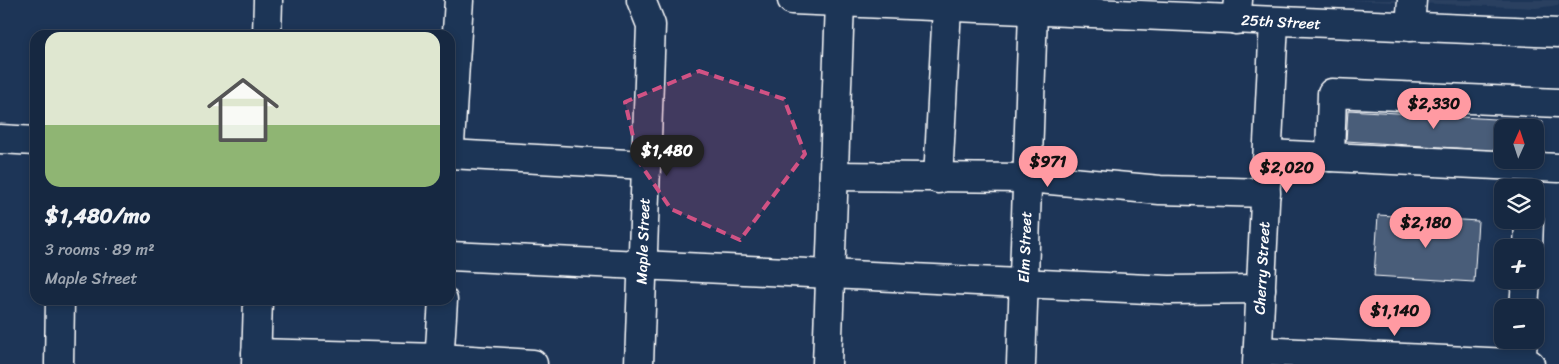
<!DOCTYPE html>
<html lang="en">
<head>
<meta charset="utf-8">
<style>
	body { margin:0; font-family:Sriracha,sans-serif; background:#1f3048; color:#f1f3f6; height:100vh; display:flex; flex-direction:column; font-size:19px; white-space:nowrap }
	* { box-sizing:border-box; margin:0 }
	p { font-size:16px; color:#9ea6b1 }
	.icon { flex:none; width:28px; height:28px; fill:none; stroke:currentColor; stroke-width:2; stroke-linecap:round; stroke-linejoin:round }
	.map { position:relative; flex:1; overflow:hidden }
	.side { position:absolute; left:30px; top:30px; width:425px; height:275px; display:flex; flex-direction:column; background:#162841; border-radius:15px; box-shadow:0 2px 8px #0003,0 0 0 1px #35445a }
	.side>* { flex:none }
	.needle { width:32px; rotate:3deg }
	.tools { position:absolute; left:1494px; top:119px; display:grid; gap:10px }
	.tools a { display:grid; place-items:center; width:50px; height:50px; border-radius:10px; background:#162841; box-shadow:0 2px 8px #0003,0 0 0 1px #35445a; font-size:25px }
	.price { position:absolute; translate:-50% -42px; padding:0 11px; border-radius:18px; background:#ff9aa2; color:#111; font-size:16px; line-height:32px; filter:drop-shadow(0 1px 2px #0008) }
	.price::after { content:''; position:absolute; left:50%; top:30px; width:15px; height:11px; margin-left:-8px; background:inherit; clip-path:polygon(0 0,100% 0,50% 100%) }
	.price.active { background:#222; color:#fff }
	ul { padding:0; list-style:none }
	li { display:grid; align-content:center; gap:10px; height:265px; padding:0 15px }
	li+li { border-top:1px solid #35445a }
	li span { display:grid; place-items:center; height:155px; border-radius:15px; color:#555 }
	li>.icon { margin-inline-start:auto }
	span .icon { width:90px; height:90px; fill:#fffc; stroke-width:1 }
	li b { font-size:21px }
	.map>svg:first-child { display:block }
</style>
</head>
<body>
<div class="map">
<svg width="1559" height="364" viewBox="0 0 1559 364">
	<rect width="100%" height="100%" fill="#1d3557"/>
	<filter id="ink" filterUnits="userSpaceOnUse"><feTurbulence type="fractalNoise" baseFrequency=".02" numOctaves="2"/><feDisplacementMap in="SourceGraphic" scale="10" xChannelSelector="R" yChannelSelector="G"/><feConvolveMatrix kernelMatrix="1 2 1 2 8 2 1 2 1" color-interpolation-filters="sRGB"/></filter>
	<g filter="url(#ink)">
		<polygon fill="#2a4161" points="1344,0 1559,0 1559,5 1536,8"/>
		<g fill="#4a5d79" stroke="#fff">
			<polygon points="1348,110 1543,122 1541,153 1535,153 1535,128 1502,128 1502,151 1346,141"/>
			<polygon points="1378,215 1478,221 1474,282 1374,276"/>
		</g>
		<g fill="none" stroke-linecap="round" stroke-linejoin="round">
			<defs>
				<g id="minor">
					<polyline points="1236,20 1238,0"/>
					<polyline points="1410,27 1412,0"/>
					<polyline points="267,35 268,0"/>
					<polyline points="0,139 35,141"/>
					<polyline points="450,143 459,0"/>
					<polyline points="450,154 646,165"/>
					<polyline points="1268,154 1559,168"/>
					<polyline points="1330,157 1332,93 1559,103"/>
					<polyline points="834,176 1028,178 1160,190 1266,193"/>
					<polyline points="938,179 947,7"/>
					<polyline points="1528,248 1529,220"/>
					<polyline points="450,256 1169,290 1261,289"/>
					<polyline points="1524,308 1526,280"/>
					<polyline points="1258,351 1530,364"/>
					<polyline points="256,353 440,358 533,364"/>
					<polyline points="59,364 60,300"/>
					<polyline points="256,364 258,300"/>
					<polyline points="439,364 443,300"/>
					<polyline points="639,364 651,25 641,0"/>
					<polyline points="827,364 840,2"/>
					<polyline points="1021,364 1033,11"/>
					<polyline points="1257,364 1274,22"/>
					<polyline points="1521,364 1523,340"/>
				</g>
				<polyline id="major" points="792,0 1559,33"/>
			</defs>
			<use href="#minor" stroke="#fff" stroke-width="31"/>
			<use href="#major" stroke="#fff" stroke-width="31"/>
			<use href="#minor" stroke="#1d3557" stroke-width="28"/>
			<use href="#major" stroke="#1d3557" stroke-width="28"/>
		</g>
	</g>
	<path fill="#d15284" fill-opacity="0.2" stroke="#d15284" stroke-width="4" stroke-dasharray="10 6" stroke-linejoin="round" d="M699 71 784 99 805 154 740 240 671 209 639 162 625 102Z"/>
	<g text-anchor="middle" stroke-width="4" stroke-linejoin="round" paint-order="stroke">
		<g font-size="15" fill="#fff" stroke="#1d3557">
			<text transform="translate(1281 22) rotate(3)" y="5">25th Street</text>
			<text transform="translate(643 241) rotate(-88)" y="5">Maple Street</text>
			<text transform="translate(1025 247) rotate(-88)" y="5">Elm Street</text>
			<text transform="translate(1262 268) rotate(-87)" y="5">Cherry Street</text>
		</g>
	</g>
</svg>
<div class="tools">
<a><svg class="needle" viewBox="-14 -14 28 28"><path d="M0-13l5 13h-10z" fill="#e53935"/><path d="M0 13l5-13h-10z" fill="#9ea6b1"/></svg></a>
<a><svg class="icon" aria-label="layers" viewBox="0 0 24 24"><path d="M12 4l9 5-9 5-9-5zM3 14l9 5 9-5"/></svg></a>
<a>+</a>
<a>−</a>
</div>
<b class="price" style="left:1434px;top:130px">$2,330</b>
<b class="price active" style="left:667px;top:177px">$1,480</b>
<b class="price" style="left:1048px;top:188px">$971</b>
<b class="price" style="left:1287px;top:194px">$2,020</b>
<b class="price" style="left:1426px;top:249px">$2,180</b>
<b class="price" style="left:1395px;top:337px">$1,140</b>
<section class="side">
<ul>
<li><span style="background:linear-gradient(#dfe7d0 60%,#8fb573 0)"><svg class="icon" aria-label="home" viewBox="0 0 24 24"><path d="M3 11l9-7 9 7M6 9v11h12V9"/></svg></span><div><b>$1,480/mo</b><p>3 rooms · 89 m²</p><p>Maple Street</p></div></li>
</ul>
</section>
</div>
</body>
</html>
